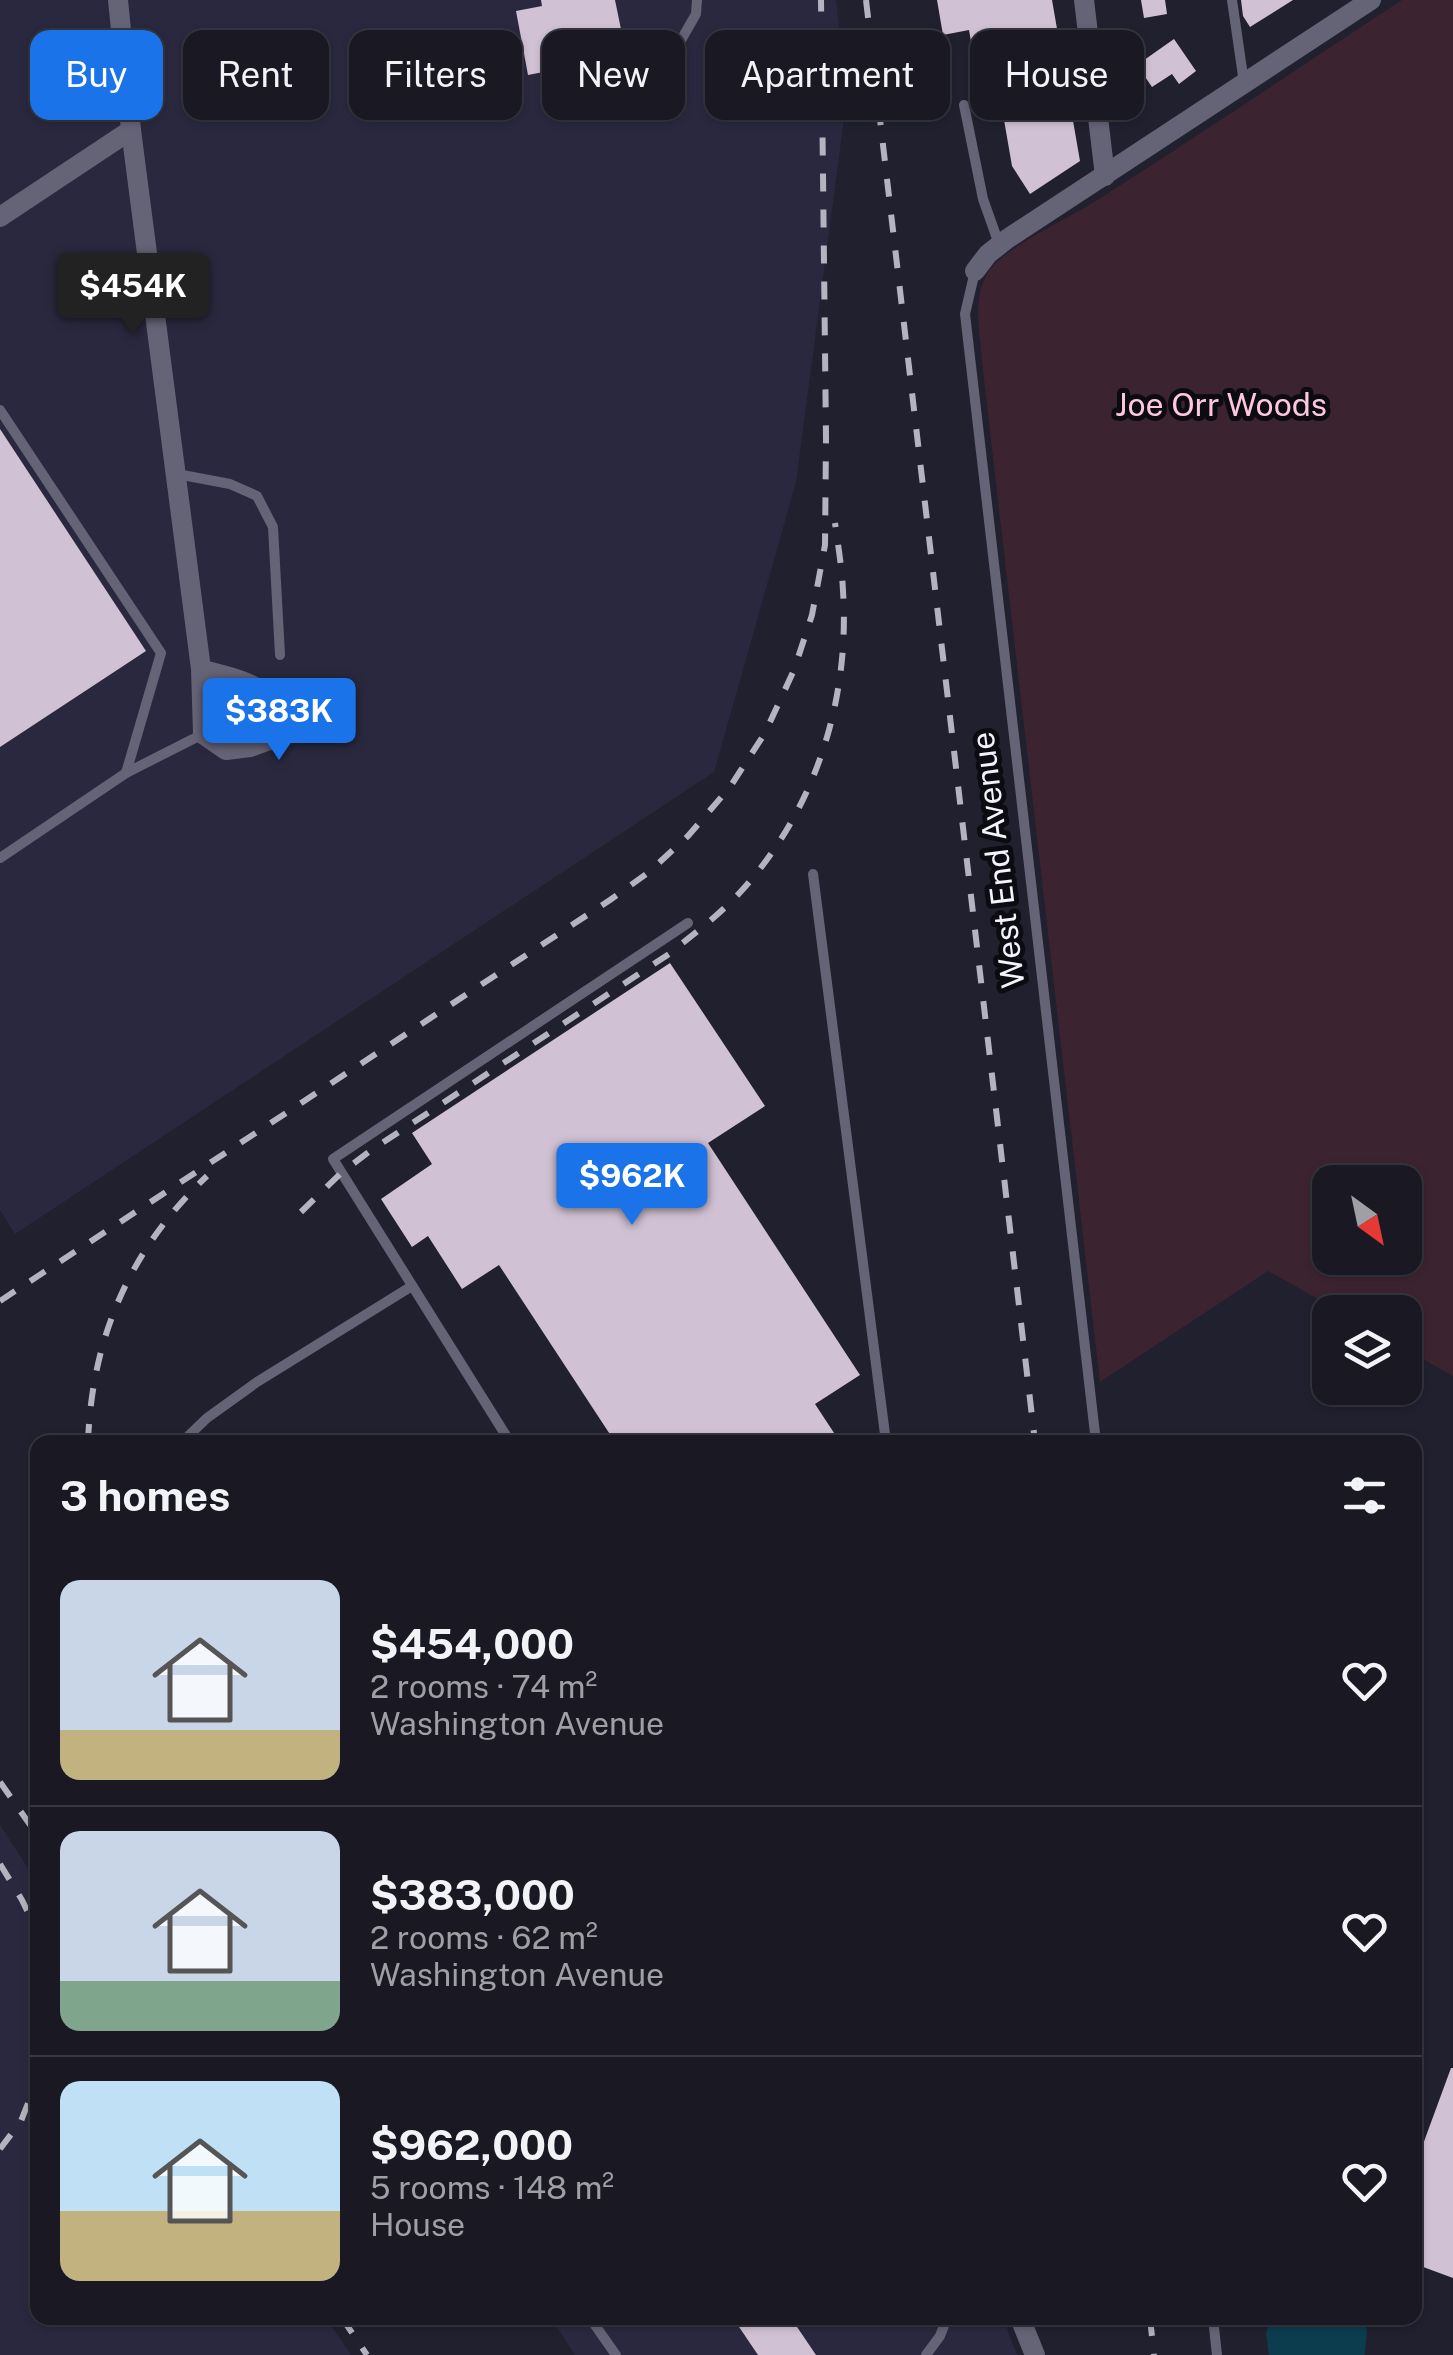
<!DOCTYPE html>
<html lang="en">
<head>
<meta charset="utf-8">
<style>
	body { margin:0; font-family:"Public Sans",sans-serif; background:#262530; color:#f1f3f6; height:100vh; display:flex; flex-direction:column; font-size:38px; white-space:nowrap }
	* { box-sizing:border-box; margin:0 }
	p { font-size:32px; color:#9fa0a6 }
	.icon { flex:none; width:55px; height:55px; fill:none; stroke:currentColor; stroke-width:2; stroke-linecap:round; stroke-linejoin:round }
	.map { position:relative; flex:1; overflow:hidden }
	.side { position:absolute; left:30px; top:1435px; width:1392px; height:890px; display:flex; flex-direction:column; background:#191823; border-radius:20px; box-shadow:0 2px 8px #0004,0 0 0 2px #373741 }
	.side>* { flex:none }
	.hud { position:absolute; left:30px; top:30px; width:1395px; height:90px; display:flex; gap:20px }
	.needle { width:65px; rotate:147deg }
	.tools { position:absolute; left:1312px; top:1165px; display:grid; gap:20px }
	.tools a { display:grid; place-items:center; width:110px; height:110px; border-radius:20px; background:#191823; box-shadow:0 2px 8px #0004,0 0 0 2px #373741; font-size:50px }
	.price { position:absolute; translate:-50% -85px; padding:0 22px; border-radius:10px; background:#1a73e8; color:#fff; font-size:32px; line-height:65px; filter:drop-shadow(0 2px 5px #0008) }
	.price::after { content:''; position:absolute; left:50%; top:60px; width:30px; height:22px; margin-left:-15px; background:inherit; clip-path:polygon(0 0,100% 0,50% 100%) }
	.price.current { background:#222; color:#fff }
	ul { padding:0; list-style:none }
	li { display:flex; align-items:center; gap:30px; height:250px; padding:0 30px }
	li+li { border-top:2px solid #373741 }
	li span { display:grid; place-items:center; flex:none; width:280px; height:200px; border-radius:20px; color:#555 }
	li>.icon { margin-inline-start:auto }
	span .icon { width:120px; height:120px; fill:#fffc; stroke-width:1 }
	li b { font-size:42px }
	h2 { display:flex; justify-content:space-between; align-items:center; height:120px; padding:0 30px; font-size:42px }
	.tag { padding:0 35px; border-radius:20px; background:#191823; box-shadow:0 2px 8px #0004,0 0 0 2px #373741; font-size:35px; line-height:90px }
	.tag.current { background:#1a73e8; color:#fff }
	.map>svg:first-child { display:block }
</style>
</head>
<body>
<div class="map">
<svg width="1453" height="2355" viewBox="0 0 1453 2355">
	<rect width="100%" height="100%" fill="#21202f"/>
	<g fill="#2a283e">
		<polygon points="0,0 836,0 847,96 796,482 714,772 15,1234 0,1210"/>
		<polygon points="0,1825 37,1882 38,2318 326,2318 351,2355 0,2355"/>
		<polygon points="551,2318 1003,2318 1017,2355 575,2355"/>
	</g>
	<path fill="#3b242f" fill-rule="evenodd" d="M1402 0H1453V1376L1405 1349V1312H1341L1268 1271 1100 1382 982 362C980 330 970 292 993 266 1013 244 1068 218 1096 201 1199 135 1300 67 1402 0ZM1405 1182V1258H1330V1182Z"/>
	<polygon fill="#0c3d4e" points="1271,2318 1362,2318 1367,2330 1365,2353 1364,2355 1269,2355 1266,2333"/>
	<g fill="#d0c2d4">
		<polygon points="541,0 615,0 623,39 551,53 554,70 528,75 516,11 542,6"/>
		<polygon points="937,0 1052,0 1080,161 1030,194 1012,166 999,91 980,94 969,30 943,35"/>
		<polygon points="1141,0 1165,0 1167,14 1144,18"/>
		<polygon points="1241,0 1293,0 1250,27 1243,16"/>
		<polygon points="1174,39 1196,71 1179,84 1172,74 1152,87 1137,65"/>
		<polygon points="0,429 146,651 0,747"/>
		<polygon points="670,963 765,1106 708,1143 860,1375 815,1404 840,1442 615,1442 499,1265 462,1289 428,1236 412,1247 381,1199 432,1164 412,1133"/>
		<polygon points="1451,2068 1453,2068 1453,2278 1415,2264 1415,2166"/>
		<polygon points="733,2318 791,2318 816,2355 758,2355"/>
	</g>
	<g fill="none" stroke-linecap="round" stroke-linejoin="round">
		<g stroke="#656376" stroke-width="10">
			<polyline points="1232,0 1244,83"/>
			<polyline points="661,75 696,14 697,0"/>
			<polyline points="964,105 983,199 999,244"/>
			<polyline points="975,271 965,314 1096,1442"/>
			<polyline points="0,410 161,653 126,773"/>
			<polyline points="177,474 230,484 257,496 273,527 280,655"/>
			<polyline points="0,858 126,773 203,734"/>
			<polyline points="813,874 886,1442"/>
			<polyline points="182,1442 207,1418 257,1382 412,1286"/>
			<polyline points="510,1442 333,1159 688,923"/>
			<polyline points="590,2318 616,2355"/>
			<polyline points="1213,2318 1217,2355"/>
			<polyline points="926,2355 940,2336 947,2318"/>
		</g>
		<g stroke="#656376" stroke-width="20">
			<path d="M118 0 131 130 201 669 203 734 226 750 250 747 272 739 281 720C268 681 236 680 201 669"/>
			<polyline points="1084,0 1105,176"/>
			<polyline points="0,217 131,130"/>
			<polyline points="975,271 988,254 1007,239 1371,0"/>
			<polyline points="1020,2318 1035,2355"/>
		</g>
		<g stroke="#b4b3bf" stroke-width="6" stroke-dasharray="18 18" stroke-linecap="butt">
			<polyline points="866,0 1035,1442"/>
			<path d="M301 1212 341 1173 370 1151 669 954C695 933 722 913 744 888 816 807 850 699 843 591 842 568 838 545 835 523"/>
			<polyline points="0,1301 610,900 649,872 688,836 730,787 765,733 794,670 812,615 825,545 826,438 821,0"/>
			<path d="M88 1442C92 1337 130 1249 207 1176"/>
			<polyline points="0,1782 38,1836"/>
			<polyline points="0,1864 22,1900 38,1933"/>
			<polyline points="0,2149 21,2121 38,2078"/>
			<polyline points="235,2318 239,2324"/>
			<polyline points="342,2318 367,2355"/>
			<polyline points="1150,2318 1154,2355"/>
		</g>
	</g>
	<g text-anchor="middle" stroke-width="10" stroke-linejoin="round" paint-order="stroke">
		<g font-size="32" fill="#fec7df" stroke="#0b0b11">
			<text x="1221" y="416">Joe Orr Woods</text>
		</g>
		<g font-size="32" fill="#f3f3fe" stroke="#0b0b11">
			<text transform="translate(998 860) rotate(-97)" y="11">West End Avenue</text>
		</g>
	</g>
</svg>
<div class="tools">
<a><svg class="needle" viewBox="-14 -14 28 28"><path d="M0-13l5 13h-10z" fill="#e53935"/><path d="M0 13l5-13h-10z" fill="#9fa0a6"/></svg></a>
<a><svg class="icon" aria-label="layers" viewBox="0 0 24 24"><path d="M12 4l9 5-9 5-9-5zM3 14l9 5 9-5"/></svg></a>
</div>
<b class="price current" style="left:133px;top:338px">$454K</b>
<b class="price" style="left:279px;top:763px">$383K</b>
<b class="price" style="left:632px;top:1228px">$962K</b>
<div class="hud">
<a class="tag current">Buy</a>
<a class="tag">Rent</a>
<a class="tag">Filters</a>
<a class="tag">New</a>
<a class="tag">Apartment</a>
<a class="tag">House</a>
</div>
<section class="side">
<h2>3 homes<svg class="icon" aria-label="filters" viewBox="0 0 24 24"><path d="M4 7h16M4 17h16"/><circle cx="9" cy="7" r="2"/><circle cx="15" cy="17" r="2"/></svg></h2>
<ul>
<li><span style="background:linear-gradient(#c9d6e8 75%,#c2b280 0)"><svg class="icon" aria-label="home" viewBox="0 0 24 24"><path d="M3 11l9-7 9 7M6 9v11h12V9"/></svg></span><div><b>$454,000</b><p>2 rooms · 74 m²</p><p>Washington Avenue</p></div><svg class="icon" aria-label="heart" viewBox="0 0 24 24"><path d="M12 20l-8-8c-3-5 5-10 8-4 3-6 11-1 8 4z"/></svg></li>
<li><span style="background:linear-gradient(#c9d6e8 75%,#7fa58c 0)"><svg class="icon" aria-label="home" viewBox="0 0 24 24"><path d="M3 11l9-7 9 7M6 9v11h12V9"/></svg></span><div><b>$383,000</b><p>2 rooms · 62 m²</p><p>Washington Avenue</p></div><svg class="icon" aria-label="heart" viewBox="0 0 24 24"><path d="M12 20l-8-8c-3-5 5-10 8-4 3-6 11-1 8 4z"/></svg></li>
<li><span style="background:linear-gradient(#bfe0f5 65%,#c2b280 0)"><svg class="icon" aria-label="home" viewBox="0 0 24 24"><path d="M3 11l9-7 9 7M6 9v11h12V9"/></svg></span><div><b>$962,000</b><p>5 rooms · 148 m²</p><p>House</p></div><svg class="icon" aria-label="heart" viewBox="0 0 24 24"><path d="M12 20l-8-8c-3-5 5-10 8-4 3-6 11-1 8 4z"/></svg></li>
</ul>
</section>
</div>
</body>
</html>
